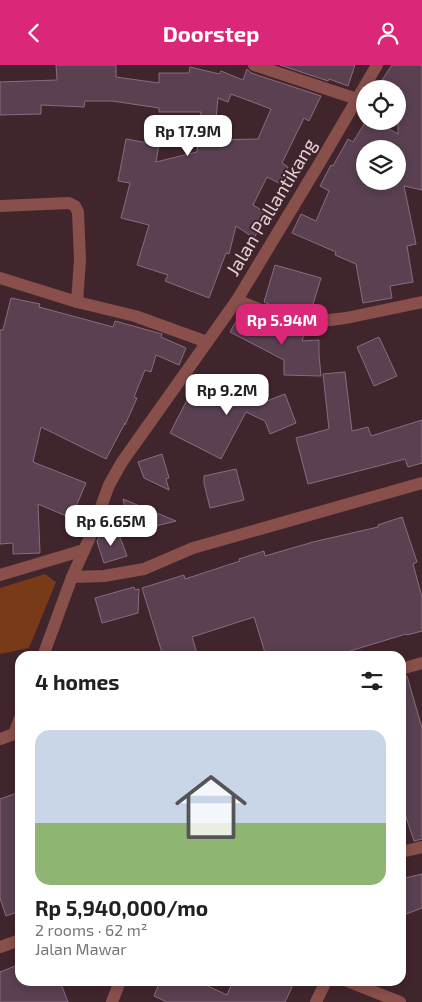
<!DOCTYPE html>
<html lang="en">
<head>
<meta charset="utf-8">
<style>
	body { margin:0; font-family:"Exo 2",sans-serif; background:#f6f6f6; color:#202124; height:100vh; display:flex; flex-direction:column; font-size:19px; white-space:nowrap }
	* { box-sizing:border-box; margin:0 }
	p { font-size:16px; color:#757577 }
	.icon { flex:none; width:28px; height:28px; fill:none; stroke:currentColor; stroke-width:2; stroke-linecap:round; stroke-linejoin:round }
	.map { position:relative; flex:1; overflow:hidden }
	.panel { position:absolute; left:15px; top:586px; width:391px; height:335px; display:flex; flex-direction:column; background:#fff; border-radius:15px; box-shadow:0 2px 8px #0003 }
	.panel>* { flex:none }
	.tools { position:absolute; left:356px; top:15px; display:grid; gap:10px }
	.tools a { display:grid; place-items:center; width:50px; height:50px; border-radius:50%; background:#fff; box-shadow:0 2px 8px #0003; font-size:25px }
	.price { position:absolute; translate:-50% -42px; padding:0 11px; border-radius:10px; background:#fff; color:#222; font-size:16px; line-height:32px; filter:drop-shadow(0 1px 2px #0008) }
	.price::after { content:''; position:absolute; left:50%; top:30px; width:15px; height:11px; margin-left:-8px; background:inherit; clip-path:polygon(0 0,100% 0,50% 100%) }
	.price.selected { background:#db2777; color:#fff }
	ul { padding:0; list-style:none }
	li { display:grid; align-content:center; gap:10px; height:265px; padding:0 20px }
	li span { display:grid; place-items:center; height:155px; border-radius:15px; color:#555 }
	li>.icon { margin-inline-start:auto }
	span .icon { width:90px; height:90px; fill:#fffc; stroke-width:1 }
	li b { font-size:21px }
	h2 { display:flex; justify-content:space-between; align-items:center; height:60px; padding:0 20px; font-size:21px }
	header { display:flex; justify-content:space-between; align-items:center; height:65px; padding:0 20px; background:#db2777; color:#fff; font-size:22px; font-weight:700 }
	.map>svg:first-child { display:block }
</style>
</head>
<body>
<header><svg class="icon" aria-label="back" viewBox="0 0 24 24"><path d="M15 5l-7 7 7 7"/></svg>Doorstep<svg class="icon" aria-label="person" viewBox="0 0 24 24"><circle cx="12" cy="8" r="4"/><path d="M4 21q1-7 8-7t8 7"/></svg></header>
<div class="map">
<svg width="422" height="937" viewBox="0 0 422 937">
	<rect width="100%" height="100%" fill="#41252c"/>
	<polygon fill="#783a17" points="45,509 56,517 29,583 0,589 0,523"/>
	<g fill="#5a4051" stroke="#896c7e" fill-rule="evenodd">
		<path d="M56 0H116V12L159 18V8H189L190 2 219 9 221 6 243 15 247 4 251 8 321 31 309 56 304 53 282 98 288 102 279 118 267 112 253 140 268 149 254 173 236 161 229 189 226 188 209 233 165 216 168 210 137 200 149 160 121 153 130 118 118 116 126 74 159 80 156 97 197 87 201 47H159V43L112 36H85L84 42 41 40V49L0 50V17L57 15ZM231 29 271 44 258 74 214 75 218 33 228 37Z"/>
		<polygon points="280,0 355,0 348,21 329,14 328,16"/>
		<path d="M392 0H422V125L404 121 416 179 407 181 413 217 390 221 392 233 363 238 356 199 335 190 336 187 292 168 301 149 316 156 329 126 320 121 331 100 333 101 348 74 353 77 366 56H375L398 69V24L382 15ZM365 84H398V116H365Z"/>
		<polygon points="275,200 321,213 310,249 292,249 264,237"/>
		<polygon points="11,233 40,239 39,242 113,262 115,256 162,269 161,272 186,283 179,300 156,290 151,307 145,305 134,332 137,333 125,360 125,358 106,394 41,362 33,397 86,418 71,453 38,439 40,488 13,489 13,478 0,479 0,265 3,265"/>
		<polygon points="239,251 257,260 259,253 287,265 305,266 302,276 319,275 319,290 321,311 284,310 284,295 230,267"/>
		<polygon points="379,272 397,311 374,321 357,282"/>
		<polygon points="345,307 352,366 368,362 371,371 422,355 422,398 408,402 405,394 308,419 296,373 329,364 323,309"/>
		<polygon points="213,311 267,336 285,329 296,358 270,369 265,356 246,347 221,394 170,368 187,335 199,341"/>
		<polygon points="162,389 169,413 166,414 169,425 144,413 138,397"/>
		<polygon points="236,404 244,435 210,443 204,418 204,411"/>
		<polygon points="123,434 176,456 131,467"/>
		<polygon points="402,452 417,497 413,499 422,532 422,566 407,570 406,569 350,586 351,591 266,591 254,552 192,572 198,591 163,591 142,523 184,510 185,514 240,496 239,494 264,486 265,491 313,477 378,462 378,460"/>
		<polygon points="117,464 127,491 104,498 97,477 99,471"/>
		<polygon points="134,522 135,525 139,524 138,548 102,558 95,533"/>
		<polygon points="407,611 422,663 422,774 414,776 401,737 401,612"/>
		<polygon points="20,727 20,846 6,851 0,833 0,734"/>
		<polygon points="422,809 422,843 401,851 401,814"/>
		<polygon points="20,899 20,916 60,916 68,937 0,937 0,907"/>
		<polygon points="160,916 197,916 227,930 233,916 280,916 292,922 285,937 167,937 154,931"/>
	</g>
	<g fill="none" stroke-linecap="round" stroke-linejoin="round">
		<g stroke="#884f4b" stroke-width="12">
			<polyline points="254,0 357,34"/>
			<polyline points="0,141 69,138 75,141 78,147 80,195 77,237"/>
			<polyline points="0,213 77,237 135,251 207,277"/>
			<polyline points="237,235 290,257 304,258 346,253 422,237"/>
			<polyline points="0,510 84,485"/>
			<polyline points="72,512 104,511 144,504 193,483 422,418"/>
			<polyline points="43,591 72,512 90,472 109,420 122,397 237,235 319,99 377,0"/>
			<polyline points="401,604 422,598"/>
			<polyline points="14,669 20,653"/>
			<polyline points="0,674 14,669 20,670"/>
			<polyline points="401,787 422,782"/>
			<polyline points="0,882 20,875"/>
			<polyline points="347,916 400,937"/>
			<polyline points="112,937 120,916"/>
			<polyline points="316,937 326,916"/>
		</g>
	</g>
	<g text-anchor="middle" stroke-width="4" stroke-linejoin="round" paint-order="stroke">
		<g font-size="19" fill="#e4d1d5" stroke="#41252c">
			<text transform="translate(271 142) rotate(-59)" y="7">Jalan Pallantikang</text>
		</g>
	</g>
</svg>
<div class="tools">
<a><svg class="icon" aria-label="locate" viewBox="0 0 24 24"><circle cx="12" cy="12" r="6"/><path d="M12 2v4M12 18v4M2 12h4M18 12h4"/></svg></a>
<a><svg class="icon" aria-label="layers" viewBox="0 0 24 24"><path d="M12 4l9 5-9 5-9-5zM3 14l9 5 9-5"/></svg></a>
</div>
<b class="price" style="left:188px;top:92px">Rp 17.9M</b>
<b class="price selected" style="left:282px;top:281px">Rp 5.94M</b>
<b class="price" style="left:227px;top:351px">Rp 9.2M</b>
<b class="price" style="left:111px;top:482px">Rp 6.65M</b>
<section class="panel">
<h2>4 homes<svg class="icon" aria-label="filters" viewBox="0 0 24 24"><path d="M4 7h16M4 17h16"/><circle cx="9" cy="7" r="2"/><circle cx="15" cy="17" r="2"/></svg></h2>
<ul>
<li><span style="background:linear-gradient(#c9d6e8 60%,#8fb573 0)"><svg class="icon" aria-label="home" viewBox="0 0 24 24"><path d="M3 11l9-7 9 7M6 9v11h12V9"/></svg></span><div><b>Rp 5,940,000/mo</b><p>2 rooms · 62 m²</p><p>Jalan Mawar</p></div></li>
</ul>
</section>
</div>
</body>
</html>
